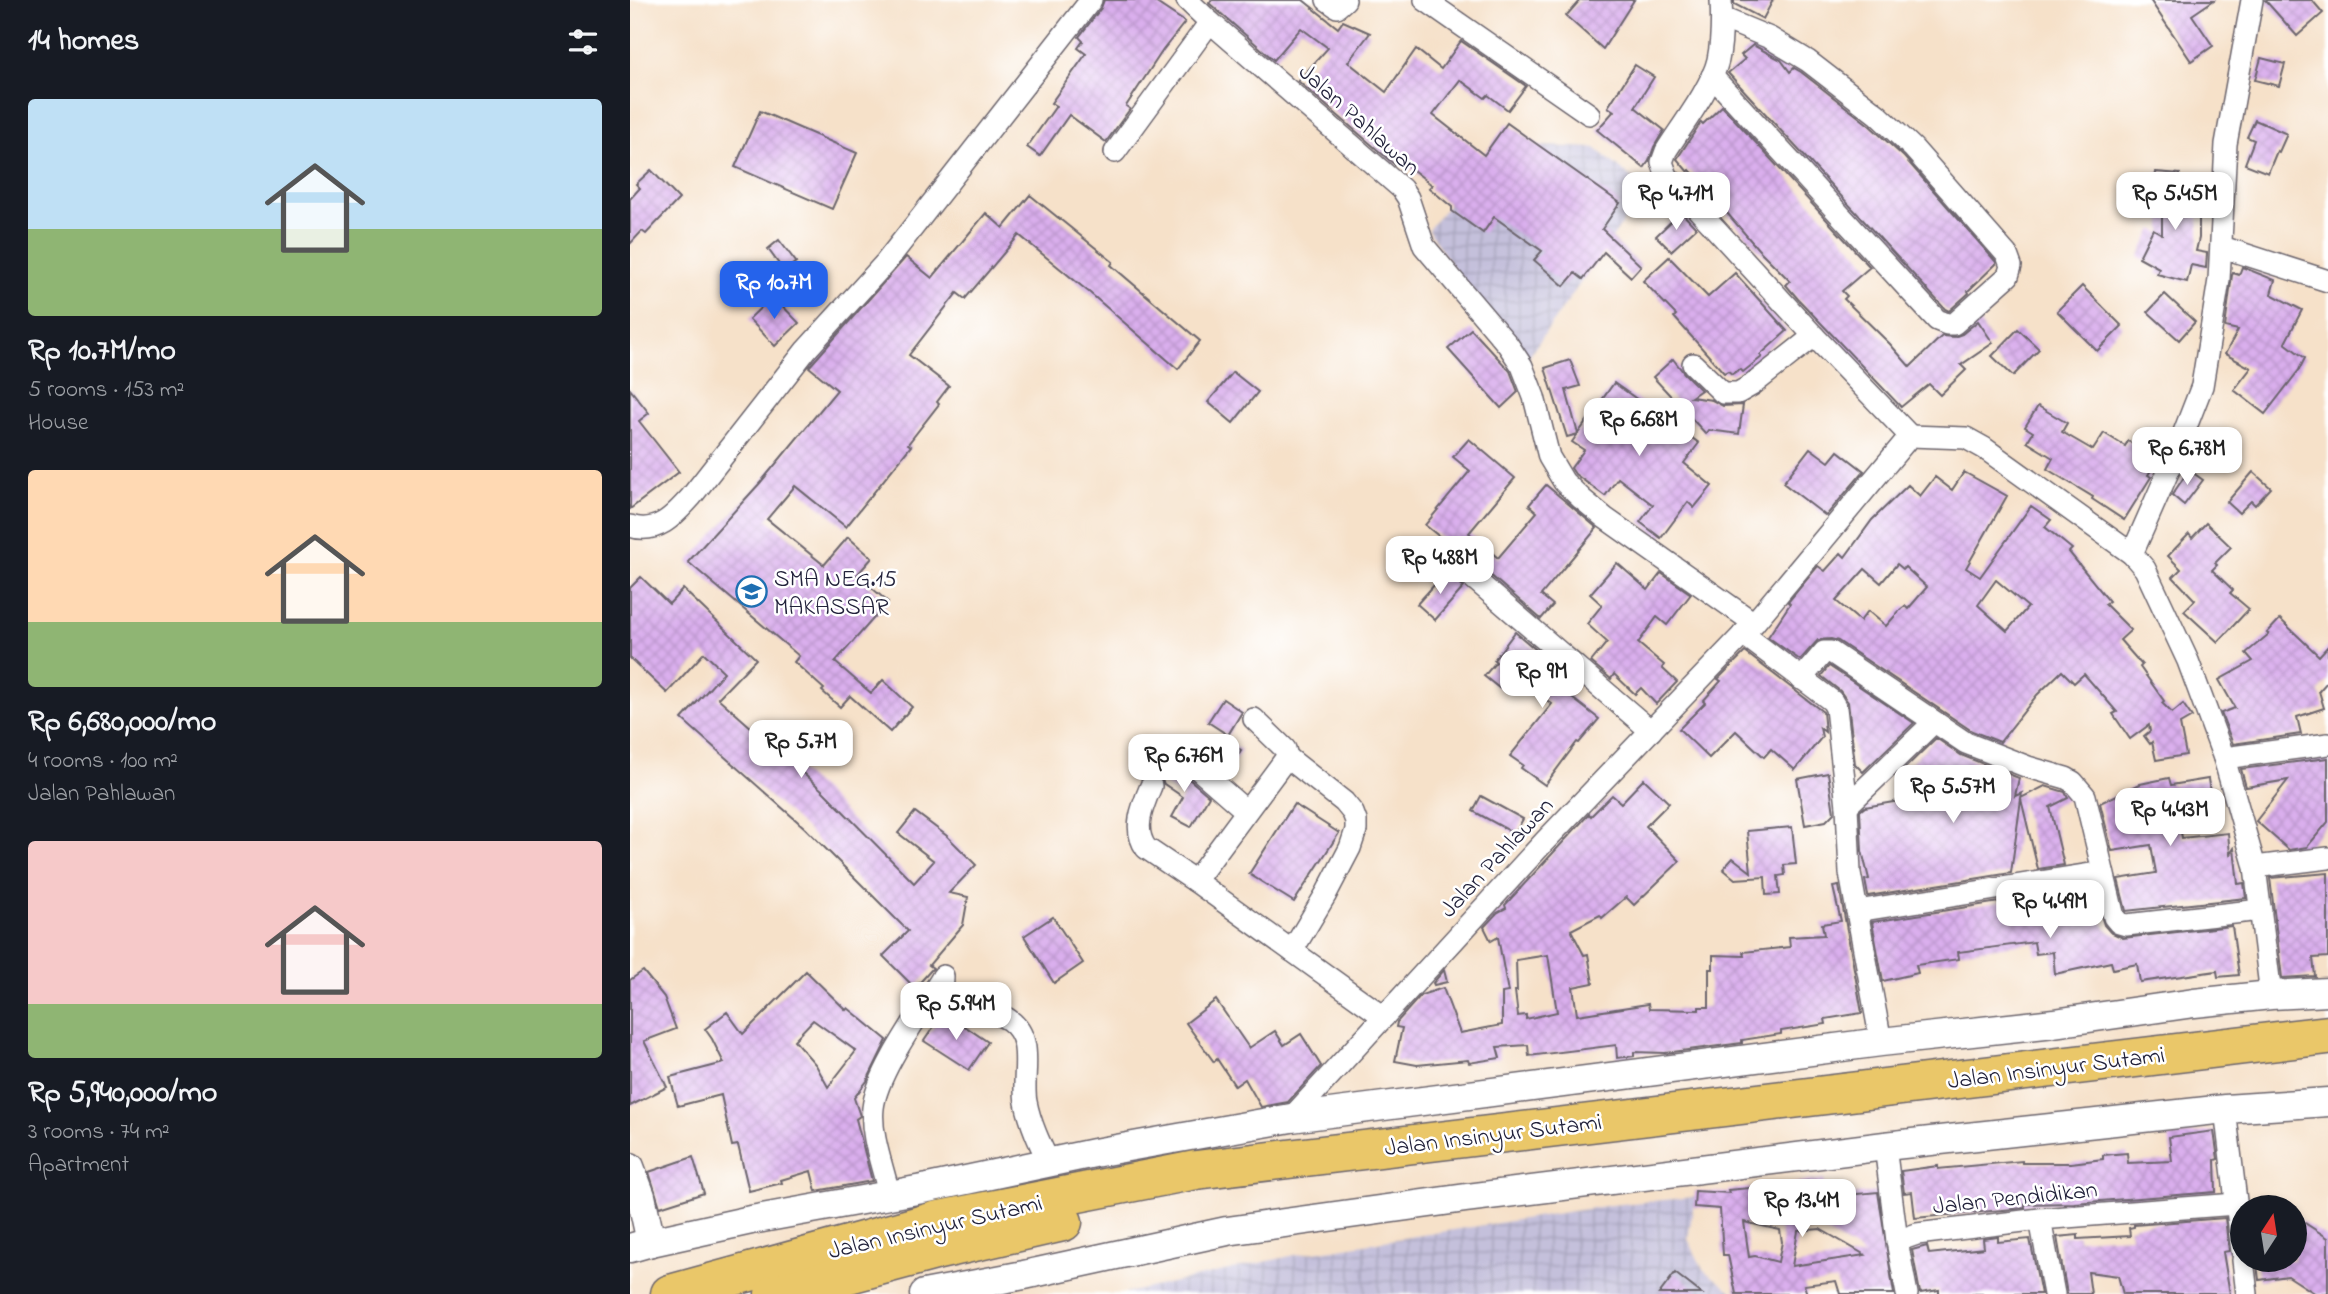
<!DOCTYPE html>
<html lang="en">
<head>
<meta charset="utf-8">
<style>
	body { margin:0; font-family:"Indie Flower",sans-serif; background:#20242c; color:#f1f3f6; height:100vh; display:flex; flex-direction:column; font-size:26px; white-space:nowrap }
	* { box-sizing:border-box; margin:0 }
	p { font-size:23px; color:#9ea1a6 }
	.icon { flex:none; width:38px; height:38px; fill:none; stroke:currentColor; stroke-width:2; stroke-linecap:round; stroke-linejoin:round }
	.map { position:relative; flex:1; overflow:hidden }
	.details { display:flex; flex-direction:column; background:#171b24; width:630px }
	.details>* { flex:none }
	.needle { width:46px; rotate:12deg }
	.controls { position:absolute; left:1600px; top:1195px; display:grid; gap:14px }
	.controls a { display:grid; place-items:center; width:77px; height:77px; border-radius:50%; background:#171b24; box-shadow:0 4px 10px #0003; font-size:35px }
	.price { position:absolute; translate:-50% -60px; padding:0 16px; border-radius:14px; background:#fff; color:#222; font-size:23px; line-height:46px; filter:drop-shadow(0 2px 4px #0008) }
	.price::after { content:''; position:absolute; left:50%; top:42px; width:21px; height:16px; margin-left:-10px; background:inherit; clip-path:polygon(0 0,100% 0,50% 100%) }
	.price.active { background:#2563eb; color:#fff }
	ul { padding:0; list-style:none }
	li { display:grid; align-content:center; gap:14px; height:371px; padding:0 28px }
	li span { display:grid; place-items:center; height:217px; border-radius:7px; color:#555 }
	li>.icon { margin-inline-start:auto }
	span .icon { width:126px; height:126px; fill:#fffc; stroke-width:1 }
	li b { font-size:30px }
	h2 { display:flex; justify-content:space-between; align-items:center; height:84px; padding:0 28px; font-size:30px }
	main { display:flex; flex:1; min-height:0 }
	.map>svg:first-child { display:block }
</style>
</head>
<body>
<main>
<section class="details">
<h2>14 homes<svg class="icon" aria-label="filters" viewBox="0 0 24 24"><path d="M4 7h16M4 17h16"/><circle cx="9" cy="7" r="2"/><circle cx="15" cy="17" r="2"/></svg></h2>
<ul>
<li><span style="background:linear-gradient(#bfe0f5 60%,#8fb573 0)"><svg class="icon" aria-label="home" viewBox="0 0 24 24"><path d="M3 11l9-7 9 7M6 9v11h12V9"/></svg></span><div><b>Rp 10.7M/mo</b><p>5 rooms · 153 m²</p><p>House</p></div></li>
<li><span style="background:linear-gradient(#ffd9b3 70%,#8fb573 0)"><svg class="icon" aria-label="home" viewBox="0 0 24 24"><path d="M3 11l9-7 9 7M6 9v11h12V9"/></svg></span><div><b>Rp 6,680,000/mo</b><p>4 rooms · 100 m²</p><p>Jalan Pahlawan</p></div></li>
<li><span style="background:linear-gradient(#f6c9c9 75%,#8fb573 0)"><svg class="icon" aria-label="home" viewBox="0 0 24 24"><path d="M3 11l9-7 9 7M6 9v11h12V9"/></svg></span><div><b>Rp 5,940,000/mo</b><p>3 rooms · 74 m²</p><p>Apartment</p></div></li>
</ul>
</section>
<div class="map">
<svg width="1698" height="1294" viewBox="0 0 1698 1294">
	<defs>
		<pattern id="industrial-grid" width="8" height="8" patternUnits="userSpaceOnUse" patternTransform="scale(1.75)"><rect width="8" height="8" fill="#c4c0db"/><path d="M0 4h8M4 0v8" fill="none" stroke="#a8a5bd"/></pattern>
		<pattern id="building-cross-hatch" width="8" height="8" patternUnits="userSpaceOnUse" patternTransform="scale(1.75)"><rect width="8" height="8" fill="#daafed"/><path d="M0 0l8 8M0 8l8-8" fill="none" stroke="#bb96cc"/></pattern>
	</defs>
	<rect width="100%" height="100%" fill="#fff"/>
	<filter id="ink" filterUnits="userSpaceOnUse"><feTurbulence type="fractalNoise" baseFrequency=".0143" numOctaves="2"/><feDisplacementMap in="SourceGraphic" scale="14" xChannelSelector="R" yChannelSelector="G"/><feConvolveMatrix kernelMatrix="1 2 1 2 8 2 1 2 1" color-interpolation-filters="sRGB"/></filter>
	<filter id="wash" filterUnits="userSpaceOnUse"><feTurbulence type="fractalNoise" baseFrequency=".00686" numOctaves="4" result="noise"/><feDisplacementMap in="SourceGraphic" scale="28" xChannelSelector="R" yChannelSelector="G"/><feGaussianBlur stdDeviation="1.57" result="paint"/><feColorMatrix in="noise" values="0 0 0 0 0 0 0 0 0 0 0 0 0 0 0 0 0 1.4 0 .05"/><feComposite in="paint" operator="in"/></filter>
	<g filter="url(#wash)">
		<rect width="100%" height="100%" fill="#f6e1c9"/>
		<g fill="url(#industrial-grid)">
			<polygon points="884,145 965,148 1009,184 994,221 897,359 827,274 798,230 866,146"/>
			<polygon points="1065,1197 1058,1239 1073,1269 1105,1294 492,1294 665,1255 981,1205"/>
		</g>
		<g id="blocks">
			<g fill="url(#building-cross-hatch)" fill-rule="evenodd">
				<polygon points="474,0 522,0 555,22 533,50 496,106 500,109 476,142 439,115 410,156 397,147 426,106 421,103 456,54 448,48 453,41 449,37 471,8"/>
				<polygon points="582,0 673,0 708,28 713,21 740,33 718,62 756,92 786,49 811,69 831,41 896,86 878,110 858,95 855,98 830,80 803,115 854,155 877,123 990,203 972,229 1011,266 1001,277 974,252 953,279 945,273 934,286 904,260 912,251 864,217 853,233 822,211 822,207 799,188 802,185 769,159 765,165 668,81 698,48 671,28 644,60 579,3"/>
				<polygon points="950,0 1004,0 973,49 936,16"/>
				<polygon points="1104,0 1143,0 1133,19 1104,4"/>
				<polygon points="1520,0 1584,0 1562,15 1583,46 1561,61"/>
				<polygon points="1635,0 1682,0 1693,13 1667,36"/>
				<polygon points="1123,45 1151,60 1160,72 1164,68 1171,72 1239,125 1274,157 1366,262 1366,264 1338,291 1339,293 1319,311 1315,309 1098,73 1115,59 1111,55"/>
				<polygon points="1631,58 1655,64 1649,86 1625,80"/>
				<polygon points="1005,65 1024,77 1005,107 1034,130 1024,147 1019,161 1014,168 967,130 984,111 978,107"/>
				<polygon points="1092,106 1240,267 1212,291 1217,296 1214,299 1260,344 1280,367 1312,336 1324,337 1332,334 1348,321 1363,343 1331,365 1336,370 1310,395 1299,384 1271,407 1168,299 1156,285 1160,281 1128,249 1060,170 1058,172 1047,159 1071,122 1073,124"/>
				<polygon points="130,111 227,153 202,209 105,167"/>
				<polygon points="1625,120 1657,134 1649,152 1647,151 1638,173 1615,164 1624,140 1617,137"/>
				<polygon points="21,170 49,199 16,234 12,231 0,244 0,199 10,188 6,184"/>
				<polygon points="1526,172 1550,174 1548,195 1569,196 1569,238 1566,251 1577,253 1576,268 1561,265 1557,282 1527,274 1529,268 1509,257 1523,229 1532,234 1532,191 1524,190"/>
				<polygon points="400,195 483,262 481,265 570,341 548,369 460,293 389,235 335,299 327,293 279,355 319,386 307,402 309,404 278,444 281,446 216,527 165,486 137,519 194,565 218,537 242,558 227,575 258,602 205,662 241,693 253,680 282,707 260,732 220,696 210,707 192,691 194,689 164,662 169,656 58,562 130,483 207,390 179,367 276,257 302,278 356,213 373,228"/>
				<polygon points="1051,212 1066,228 1041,251 1026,236"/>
				<polygon points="149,240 166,262 154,271 138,249"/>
				<polygon points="1039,257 1078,297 1105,273 1157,331 1130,355 1132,357 1113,372 1110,369 1102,374 1098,371 1094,373 1044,317 1046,315 1013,281"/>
				<polygon points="1612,267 1645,280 1641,294 1672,310 1655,343 1675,358 1669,370 1635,414 1604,390 1621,368 1595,354 1608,330 1595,327 1602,275 1603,273 1609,275"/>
				<polygon points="1452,286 1492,326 1467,351 1427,311"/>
				<polygon points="1535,294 1565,322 1549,340 1518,312"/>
				<polygon points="143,296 169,323 145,346 119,319"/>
				<polygon points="841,329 880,371 888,392 871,408 818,349"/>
				<polygon points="1388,329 1409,349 1383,376 1362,356"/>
				<polygon points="1043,359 1054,373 1071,390 1061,397 1082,400 1093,406 1113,405 1109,434 1079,430 1076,434 1023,377"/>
				<polygon points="940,360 950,386 936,390 948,434 937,437 915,368"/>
				<polygon points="603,372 628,392 603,423 578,402"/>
				<polygon points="984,383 1069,443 1054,463 1082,486 1064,508 1058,502 1031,538 1010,522 1023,505 988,478 975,496 945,474 941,468 954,450 942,442"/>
				<polygon points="0,389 19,413 9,421 49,472 0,509"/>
				<polygon points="1408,406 1437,423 1432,432 1463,450 1474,433 1495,446 1498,441 1528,459 1518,475 1521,477 1494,520 1462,499 1463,497 1417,469 1423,458 1397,442 1403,432 1395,427"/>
				<polygon points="839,439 885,478 839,533 868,558 907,512 899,505 916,485 967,528 911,595 923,605 911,619 829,548 820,545 795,525 840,471 823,457"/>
				<polygon points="1180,448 1199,462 1208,451 1234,471 1196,516 1153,483"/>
				<polygon points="1559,470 1573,480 1554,505 1542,495"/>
				<path d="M1334 472 1377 496 1336 568 1350 577 1401 506 1421 520 1415 527 1442 549 1439 552 1479 601 1475 604 1501 630 1490 640 1512 665 1510 667 1534 701 1532 703 1542 713 1553 704 1562 717 1550 724 1556 755 1526 760 1522 742 1520 744 1514 736 1520 731 1519 725 1500 739 1483 714 1487 712 1454 674 1444 683 1432 671 1407 695 1370 742 1342 731 1208 641 1201 639 1188 640 1170 660 1138 637 1160 604 1158 602 1188 566 1195 571 1211 553 1215 557 1242 520 1278 485 1290 496 1305 477 1322 490ZM1267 564 1273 569 1275 567 1297 587 1278 609 1275 606 1271 609 1256 626 1238 611 1230 621 1206 601 1235 569 1251 583ZM1366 580 1398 607 1377 631 1348 605Z"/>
				<polygon points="1623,472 1641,488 1625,505 1621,501 1609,513 1597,502"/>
				<polygon points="1576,523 1601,547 1585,563 1587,565 1582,570 1603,590 1600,593 1619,609 1588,642 1554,611 1565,600 1543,577 1551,569 1538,556 1559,534 1562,538"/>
				<polygon points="987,563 1018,590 1031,573 1061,594 1037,625 1027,617 1008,643 1034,665 1032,668 1047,682 1026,704 1011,688 1005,694 984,674 981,679 961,662 977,642 957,624 972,605 960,594"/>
				<polygon points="816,572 834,587 805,620 787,604"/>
				<polygon points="11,577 39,604 53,589 126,659 88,698 193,791 284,883 304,861 268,833 285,812 317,836 346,865 319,893 338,897 333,925 299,965 303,968 301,970 285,988 253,956 278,931 175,828 52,719 94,672 74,653 37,693 0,658 0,588"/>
				<polygon points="1650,619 1689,656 1698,646 1698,681 1689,691 1694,708 1667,717 1671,734 1603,744 1591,713 1605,708 1589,680 1623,661 1616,653 1639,634 1637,633"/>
				<polygon points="885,632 924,665 915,677 969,719 949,743 947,742 915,785 891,768 893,765 880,756 922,704 881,674 869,688 854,676 866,662 864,660"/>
				<polygon points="1115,652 1193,712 1195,732 1190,728 1192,737 1165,770 1141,749 1134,757 1106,731 1079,758 1049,729 1075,703 1073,701 1091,681 1088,679"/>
				<polygon points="1199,666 1284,723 1233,772 1225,764 1218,702 1210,691 1191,676"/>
				<polygon points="593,699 612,712 598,735 578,722"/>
				<polygon points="1306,738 1331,755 1389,778 1385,796 1392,793 1391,798 1415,786 1435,792 1438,798 1420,807 1434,865 1408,869 1391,799 1381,873 1238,896 1235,880 1239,879 1232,851 1230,811 1235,807 1275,800 1270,773"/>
				<polygon points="595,740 611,750 595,775 581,763"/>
				<polygon points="544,757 547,759 547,766 551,772 579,796 561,827 542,817 553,797 534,784 530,777"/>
				<polygon points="1698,758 1698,822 1677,847 1659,850 1626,821 1658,780 1616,787 1611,769"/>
				<polygon points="1198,773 1204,813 1196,821 1175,825 1167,779"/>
				<polygon points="1539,778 1541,785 1578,779 1581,799 1546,804 1552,838 1598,833 1600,854 1604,848 1608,884 1614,883 1616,898 1496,911 1488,879 1526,873 1521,845 1482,851 1470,803 1510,784"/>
				<path d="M1014 779 1039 803 1016 826 1050 861 1004 905 996 897 972 918 970 915 941 930 954 955 958 954 963 983 943 987 947 1015 1018 1004 1019 1009 1069 1010V1007H1079V969H1083V955L1114 956 1113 952 1160 947 1159 937 1194 935 1192 924 1211 921 1203 887 1209 886 1232 1013 1195 1019 1196 1024 1151 1031V1034L1112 1040V1043L1035 1053 1004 1052V1056L987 1058 986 1045 899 1056 898 1045 867 1047 870 1058 839 1063 838 1060 787 1065 765 1061 772 1028 766 1027 767 1022 791 995 813 988 830 1033 872 1025V993L878 992 868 937 861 941 854 927 867 913 876 908 875 905 959 814 961 816 982 795 991 803ZM918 955 927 1012 896 1019V1015L888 1016 885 991H887L886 960Z"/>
				<polygon points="851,796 893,819 885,834 843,811"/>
				<polygon points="664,804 709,833 664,902 619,874"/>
				<polygon points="1162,827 1166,864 1154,865 1155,875 1148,876 1150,894 1136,895 1135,877 1105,879 1093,869 1103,858 1121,872 1117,831"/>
				<polygon points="1698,873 1698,957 1683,958 1685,976 1652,978 1640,878"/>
				<polygon points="1426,893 1428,906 1466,899 1474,925 1480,932 1493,938 1602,926 1609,975 1588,977 1587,971 1510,982 1507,964 1483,969 1481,962 1425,974 1423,952 1406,954 1404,942 1328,952 1329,959 1286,965 1288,973 1253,981 1242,922"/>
				<polygon points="423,917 453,963 424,983 394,936"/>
				<polygon points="814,970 817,982 804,985 803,983"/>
				<polygon points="13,971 34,997 46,1029 14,1041 37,1087 0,1106 0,980"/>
				<path d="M176 971 216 1010 218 1008 257 1040 237 1081 224 1098 230 1116 226 1119 242 1181 186 1191 181 1171 151 1180 152 1183 119 1191 108 1145 102 1146 91 1095 48 1106 40 1077 94 1063 82 1039 75 1029 97 1012 113 1034ZM183 1020 226 1051 198 1087 186 1065 164 1040Z"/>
				<polygon points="586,1000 619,1048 645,1031 654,1045 671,1034 691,1066 658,1102 631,1107 615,1079 605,1086 587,1059 584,1062 556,1023"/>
				<polygon points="311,1016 327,1021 358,1042 339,1070 294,1041"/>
				<polygon points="1584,1131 1588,1159 1585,1160 1586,1192 1444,1203 1395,1204 1395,1208 1285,1218 1282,1192 1274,1193 1271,1171 1308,1166 1308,1169 1392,1161 1392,1163 1441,1163 1473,1159 1473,1155 1497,1153 1498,1163 1542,1161 1539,1137"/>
				<polygon points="63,1157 74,1193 30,1207 19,1172"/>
				<path d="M1194 1180 1195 1197 1248 1192 1264 1294H1210L1206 1281 1174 1285 1177 1294H1106L1098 1255H1093L1090 1209 1064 1207 1065 1191 1099 1193 1098 1190 1120 1188 1121 1190 1147 1186V1188L1170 1182ZM1114 1222 1150 1230 1152 1242 1148 1262 1125 1256 1119 1257ZM1190 1229 1235 1255 1162 1266 1168 1231Z"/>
				<polygon points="1664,1216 1698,1238 1698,1294 1686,1294 1658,1276 1629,1280 1627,1265 1638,1264 1641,1260 1664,1260"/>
				<polygon points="1595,1218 1599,1251 1593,1252 1600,1294 1493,1294 1488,1276 1458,1272 1461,1294 1437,1294 1427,1237 1448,1235 1448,1239 1500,1236 1499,1228 1504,1227 1504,1225"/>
				<polygon points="1368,1237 1368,1242 1400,1239 1411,1294 1309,1294 1309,1290 1290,1293 1282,1250 1297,1246 1299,1254 1354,1248 1353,1239"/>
				<polygon points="1045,1273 1072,1294 1029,1294"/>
			</g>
		</g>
	</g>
	<g filter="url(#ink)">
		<use href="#blocks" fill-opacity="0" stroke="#6c656d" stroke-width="2"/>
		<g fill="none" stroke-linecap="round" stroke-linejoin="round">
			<defs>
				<g id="minor">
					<polyline points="557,0 580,22 772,189 778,198 794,246 878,345 892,366 904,397 919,457 934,482 952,499 975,518 1124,623 914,842 661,1118"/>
					<polyline points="697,0 707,7 715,0"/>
					<polyline points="795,0 959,114"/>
					<path d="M1091 0C1092 19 1092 41 1088 60 1082 87 1051 127 1036 151L1032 162 1037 176 1184 336 1280 436"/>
					<polyline points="1082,76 1307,320 1317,324 1324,324 1378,276 1381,266 1377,255 1283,148 1248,115 1178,61 1140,38 1092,18"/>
					<polyline points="485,152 580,22"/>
					<polyline points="1592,247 1698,281"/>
					<polyline points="1063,364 1093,393 1108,393 1122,385 1184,336"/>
					<polyline points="1280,436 1336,438 1354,448 1502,554 1515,569 1558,661 1594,758 1625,867 1641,995"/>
					<path d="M0 526C27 535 44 516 61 497L176 350 256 262 461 0"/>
					<polyline points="1502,554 1542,463 1572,386 1589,280 1596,144 1622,0"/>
					<polyline points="820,558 1021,731"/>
					<polyline points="1124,623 1280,436"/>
					<polyline points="1113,634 1202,701 1206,708 1217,806 1220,873 1251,1042"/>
					<polyline points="1171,679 1194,652 1201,652 1336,743 1398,767 1436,778 1443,782 1455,796 1484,917 1489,923 1496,925 1631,910"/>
					<polyline points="657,757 714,802 723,813 726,821 726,830 720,848 696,894 662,951"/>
					<polyline points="1594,758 1698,744"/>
					<polyline points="560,762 616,811"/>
					<path d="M521 786C513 805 502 829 516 848L565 881 754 1017"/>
					<polyline points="1217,806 1304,722"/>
					<polyline points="1625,867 1698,858"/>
					<polyline points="565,881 657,757 655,749 624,719"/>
					<polyline points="1227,911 1473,872"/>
					<path d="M313 976 312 1002C333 1015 361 1007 379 1020 406 1039 391 1075 396 1102 400 1123 410 1144 419 1163"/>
					<polyline points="1595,1109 1612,1251"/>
					<polyline points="1255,1146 1267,1241 1287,1234 1410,1219 1606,1204"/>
					<path d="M259 1194C253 1167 240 1135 243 1108 247 1071 292 1011 312 978"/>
					<polyline points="1410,1219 1424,1294"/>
					<polyline points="1267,1241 1277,1294"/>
					<polyline points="1613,1260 1617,1294"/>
				</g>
				<g id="tertiary">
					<polyline points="0,1167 11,1196 21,1242"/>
					<polyline points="0,1248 21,1242 121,1220 298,1188 464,1153 661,1118 1251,1042 1424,1023 1564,1003 1641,995 1698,992"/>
					<polyline points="294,1294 394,1275 597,1231 836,1198 1255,1146 1595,1109 1698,1102"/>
				</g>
				<g id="motorway">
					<polyline points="40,1294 305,1221 566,1170 1698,1035"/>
					<polyline points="144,1294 309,1250 433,1222"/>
				</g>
			</defs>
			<use href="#minor" stroke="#6c656d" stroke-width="24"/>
			<use href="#tertiary" stroke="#6c656d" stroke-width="31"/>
			<use href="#motorway" stroke="#6c656d" stroke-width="41"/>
			<use href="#minor" stroke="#fff" stroke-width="21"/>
			<use href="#tertiary" stroke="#fff" stroke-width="28"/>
			<use href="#motorway" stroke="#eac769" stroke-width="38"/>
		</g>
	</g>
	<defs>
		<symbol id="school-ring" viewBox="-11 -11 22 22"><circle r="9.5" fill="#fff" stroke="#1f6fb2" stroke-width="1.5"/><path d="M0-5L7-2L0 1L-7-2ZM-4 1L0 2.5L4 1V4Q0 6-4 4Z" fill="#1f6fb2"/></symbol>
	</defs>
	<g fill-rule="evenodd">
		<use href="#school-ring" x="104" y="574" width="35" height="35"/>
	</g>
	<g text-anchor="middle" stroke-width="5" stroke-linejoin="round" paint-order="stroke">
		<g font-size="24" fill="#22223b" stroke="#fff">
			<text transform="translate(730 119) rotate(42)" y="8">Jalan Pahlawan</text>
			<text transform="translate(866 857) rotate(-47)" y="8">Jalan Pahlawan</text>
			<text transform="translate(1426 1067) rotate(-7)" y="8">Jalan Insinyur Sutami</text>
			<text transform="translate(863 1134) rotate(-7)" y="8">Jalan Insinyur Sutami</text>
			<text transform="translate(1385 1197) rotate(-6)" y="8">Jalan Pendidikan</text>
			<text transform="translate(305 1226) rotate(-13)" y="8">Jalan Insinyur Sutami</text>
		</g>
		<g font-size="24" fill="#22223b" stroke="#fff" text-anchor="start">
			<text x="144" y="586">SMA NEG.15<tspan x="144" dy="28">MAKASSAR</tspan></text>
		</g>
	</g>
</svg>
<div class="controls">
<a><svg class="needle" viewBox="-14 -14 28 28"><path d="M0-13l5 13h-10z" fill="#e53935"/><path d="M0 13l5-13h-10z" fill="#9ea1a6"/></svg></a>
</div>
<b class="price" style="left:1046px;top:232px">Rp 4.71M</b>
<b class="price" style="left:1545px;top:232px">Rp 5.45M</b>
<b class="price active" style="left:144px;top:321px">Rp 10.7M</b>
<b class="price" style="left:1009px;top:458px">Rp 6.68M</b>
<b class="price" style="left:1557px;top:487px">Rp 6.78M</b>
<b class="price" style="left:810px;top:596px">Rp 4.88M</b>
<b class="price" style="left:912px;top:710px">Rp 9M</b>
<b class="price" style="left:171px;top:780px">Rp 5.7M</b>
<b class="price" style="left:554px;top:794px">Rp 6.76M</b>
<b class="price" style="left:1323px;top:825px">Rp 5.57M</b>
<b class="price" style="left:1540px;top:848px">Rp 4.43M</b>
<b class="price" style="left:1420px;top:940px">Rp 4.49M</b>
<b class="price" style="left:326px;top:1042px">Rp 5.94M</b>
<b class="price" style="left:1172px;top:1239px">Rp 13.4M</b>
</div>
</main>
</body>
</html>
